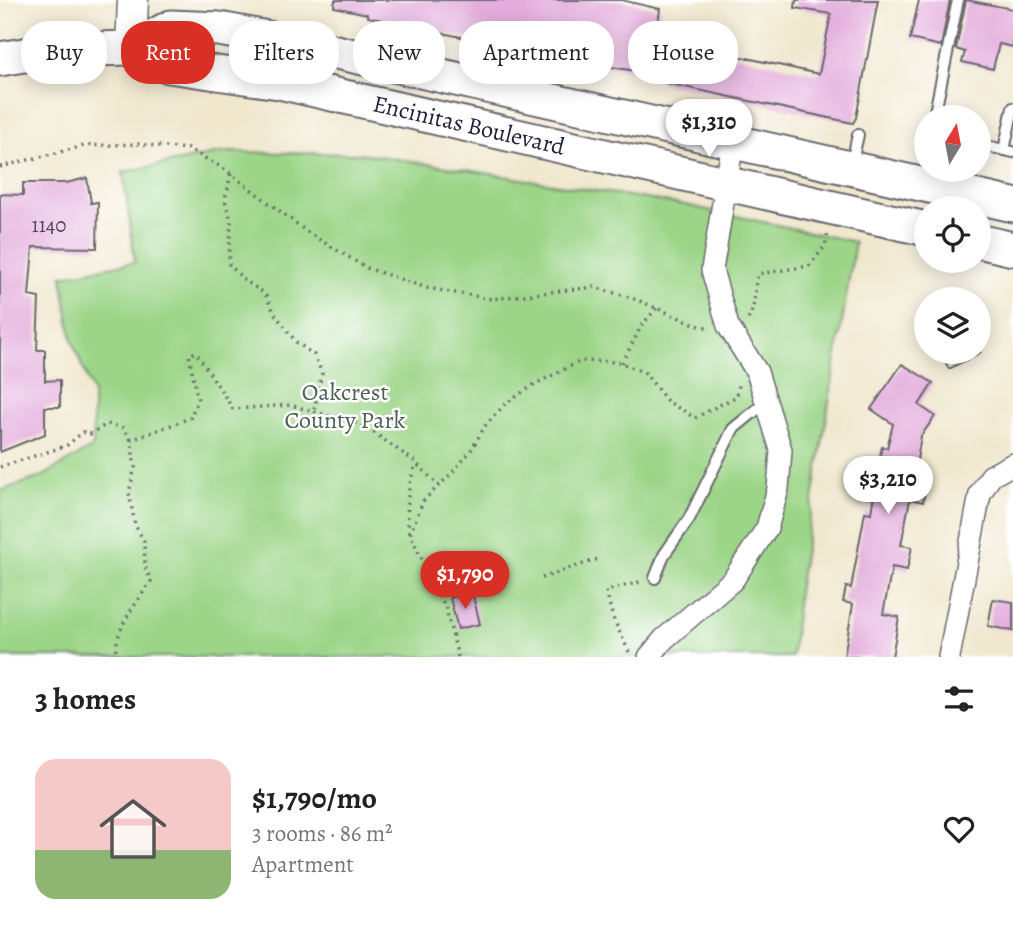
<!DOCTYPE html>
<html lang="en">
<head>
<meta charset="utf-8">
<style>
	body { margin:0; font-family:Alegreya,serif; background:#f6f6f6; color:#222; height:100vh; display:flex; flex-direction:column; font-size:26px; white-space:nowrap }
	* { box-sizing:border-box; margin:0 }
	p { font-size:23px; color:#767676 }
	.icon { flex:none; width:38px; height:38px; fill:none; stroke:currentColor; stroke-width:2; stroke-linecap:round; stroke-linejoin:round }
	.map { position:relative; height:657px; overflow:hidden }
	.drawer { display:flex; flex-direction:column; background:#fff; flex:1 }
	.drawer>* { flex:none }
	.hud { position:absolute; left:21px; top:21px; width:971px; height:63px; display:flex; gap:14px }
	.needle { width:46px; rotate:10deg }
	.controls { position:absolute; left:914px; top:105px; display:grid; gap:14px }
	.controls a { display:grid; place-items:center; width:77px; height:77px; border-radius:50%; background:#fff; box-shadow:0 4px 18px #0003; font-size:35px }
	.price { position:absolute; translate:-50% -60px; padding:0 16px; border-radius:24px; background:#fff; color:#222; font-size:23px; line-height:46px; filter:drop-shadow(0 2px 4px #0008) }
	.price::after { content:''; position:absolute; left:50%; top:42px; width:21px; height:16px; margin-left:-10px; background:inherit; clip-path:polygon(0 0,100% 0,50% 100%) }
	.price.active { background:#d93025; color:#fff }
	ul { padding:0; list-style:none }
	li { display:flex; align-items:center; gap:21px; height:175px; padding:0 35px }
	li+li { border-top:2px solid #e0e0e0 }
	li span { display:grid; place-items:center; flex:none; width:196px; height:140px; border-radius:21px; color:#555 }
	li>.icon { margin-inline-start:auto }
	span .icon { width:84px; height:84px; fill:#fffc; stroke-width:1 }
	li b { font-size:30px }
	h2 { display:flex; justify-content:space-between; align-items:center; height:84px; padding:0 35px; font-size:30px }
	.tag { padding:0 24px; border-radius:28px; background:#fff; box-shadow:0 4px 18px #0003; font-size:24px; line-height:63px }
	.tag.active { background:#d93025; color:#fff }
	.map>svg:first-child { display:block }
</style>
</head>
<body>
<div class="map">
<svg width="1013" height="657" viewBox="0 0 1013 657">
	<rect width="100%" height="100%" fill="#fff"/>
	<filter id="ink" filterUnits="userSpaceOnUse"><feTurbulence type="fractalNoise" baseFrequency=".0143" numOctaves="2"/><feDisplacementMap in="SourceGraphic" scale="14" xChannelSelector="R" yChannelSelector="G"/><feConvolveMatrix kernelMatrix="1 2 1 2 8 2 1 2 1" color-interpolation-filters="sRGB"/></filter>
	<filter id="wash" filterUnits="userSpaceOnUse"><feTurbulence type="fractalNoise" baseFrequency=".00686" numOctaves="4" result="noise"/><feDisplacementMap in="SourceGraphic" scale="28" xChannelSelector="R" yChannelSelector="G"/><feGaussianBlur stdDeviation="1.57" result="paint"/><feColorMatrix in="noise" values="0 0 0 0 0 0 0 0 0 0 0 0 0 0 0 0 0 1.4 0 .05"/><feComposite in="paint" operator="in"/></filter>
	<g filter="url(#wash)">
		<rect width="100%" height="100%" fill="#f0e7cd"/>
		<polygon fill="#9cd588" stroke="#5f7c62" stroke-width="2" points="225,152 366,154 685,205 855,242 798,592 792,657 0,657 0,491 41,477 93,447 93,393 72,340 62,276 135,262 123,172"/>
		<g id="blocks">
			<g fill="#e3acdc">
				<polygon points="335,0 621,0 660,9 656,38 819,74 831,14 795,8 796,0 878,0 856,118 853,123 661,82 659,75 540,55 541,47 525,44 519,35 512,36 508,46 498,45 368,17 367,14 334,7"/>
				<polygon points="919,0 950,0 941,46 910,39"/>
				<polygon points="966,0 1013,9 1013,47 999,44 993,69 962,62 965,52 956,49"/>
				<polygon points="87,178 91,203 98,202 97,248 33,247 29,296 39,298 37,350 45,350 45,381 60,380 60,407 45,407 45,434 0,452 0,194 23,195 23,183 66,183"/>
				<polygon points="940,352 981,352 949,369"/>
				<polygon points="902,364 933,383 919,405 935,416 921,436 914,478 927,480 923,502 910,499 901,545 912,547 907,570 892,567 883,614 899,617 892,657 844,657 853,604 843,602 846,587 851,588 865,512 871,513 876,483 861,480 864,465 878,467 882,447 887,448 893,424 871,409"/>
				<polygon points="472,592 480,624 458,629 450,598"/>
				<polygon points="993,599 1013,602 1013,631 988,626"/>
			</g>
		</g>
	</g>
	<g filter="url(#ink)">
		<use href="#blocks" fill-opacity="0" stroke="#6a676e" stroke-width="2"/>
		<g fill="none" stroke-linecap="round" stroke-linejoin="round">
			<defs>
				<g id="lane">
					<polyline points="507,87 517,42"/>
					<polyline points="934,117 958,0"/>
					<polyline points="978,144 1013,152"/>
					<polyline points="1004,150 1013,108"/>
					<polyline points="851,166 858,135"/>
					<polyline points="655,578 664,555 689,519 733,429 766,402"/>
				</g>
				<g id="street">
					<polyline points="649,657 664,639 733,580 767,528 778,489 781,450 757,372 728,326 712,270 733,142"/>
					<polyline points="949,657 980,494 991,476 1013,464"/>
				</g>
				<polyline id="secondary" points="131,48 133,0"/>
				<g id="primary">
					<polyline points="131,48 169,66 279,82 926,229"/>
					<polyline points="0,59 54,50 131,48 171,27 219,29 301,44 1013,205"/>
					<polyline points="978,241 1013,249"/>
				</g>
			</defs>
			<use href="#lane" stroke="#6a676e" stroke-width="14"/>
			<use href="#street" stroke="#6a676e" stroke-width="24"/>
			<use href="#secondary" stroke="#6a676e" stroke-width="33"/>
			<use href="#primary" stroke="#6a676e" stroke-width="37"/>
			<g stroke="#6a676e" stroke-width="3.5" stroke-dasharray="2 5" stroke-linecap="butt">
				<polyline points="0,167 84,146 137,144 188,149 223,168 310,234 367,268 427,288 491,299 594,287 632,298 702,327 710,327"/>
				<polyline points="231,174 225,200 231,220 229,264 243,279 265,294 275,314 296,342 314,355 322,373 314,410"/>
				<path d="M748 319C757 304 753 290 758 274L809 266 825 246 828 232"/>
				<polyline points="622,363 642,325 657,308"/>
				<polyline points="0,467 66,446 83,432 90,434 107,424 124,428 131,440"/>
				<path d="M409 532C406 508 407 487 416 464"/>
				<polyline points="542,578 601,558"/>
				<polyline points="629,652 613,618 606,591 643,581"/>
				<path d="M115 657C116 626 134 607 151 581L145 567 144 541 135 525 129 493 135 467 131 440 190 418 198 400 189 355 196 352 233 409 290 405 363 425 414 461 439 486"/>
				<polyline points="458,657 446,609 410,534 423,501 451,474 470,452 485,426 505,404 535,384 581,361 619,362 645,373 667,401 695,418 737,396 739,385"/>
			</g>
			<use href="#lane" stroke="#fff" stroke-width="10"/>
			<use href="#street" stroke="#fff" stroke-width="21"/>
			<use href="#secondary" stroke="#fff" stroke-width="30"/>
			<use href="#primary" stroke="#fff" stroke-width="33"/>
		</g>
	</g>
	<g text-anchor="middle" stroke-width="5" stroke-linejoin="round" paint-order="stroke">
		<g font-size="21" fill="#524463">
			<text x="49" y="232">1140</text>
		</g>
		<g font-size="24" fill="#22223b" stroke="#fff">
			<text transform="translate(469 125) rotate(13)" y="8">Encinitas Boulevard</text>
		</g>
		<g font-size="24" fill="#4d6156" stroke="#fff">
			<text x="345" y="400">Oakcrest<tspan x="345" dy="28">County Park</tspan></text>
		</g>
	</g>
</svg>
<div class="controls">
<a><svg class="needle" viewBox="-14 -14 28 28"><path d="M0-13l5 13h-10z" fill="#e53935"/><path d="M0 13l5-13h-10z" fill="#767676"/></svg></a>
<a><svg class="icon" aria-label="locate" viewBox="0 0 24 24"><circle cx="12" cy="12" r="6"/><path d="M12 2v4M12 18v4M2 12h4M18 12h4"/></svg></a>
<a><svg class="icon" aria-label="layers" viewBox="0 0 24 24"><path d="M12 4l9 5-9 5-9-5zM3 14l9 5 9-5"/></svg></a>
</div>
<b class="price" style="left:709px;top:159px">$1,310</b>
<b class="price" style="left:888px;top:516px">$3,210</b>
<b class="price active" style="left:465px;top:611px">$1,790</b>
<div class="hud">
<a class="tag">Buy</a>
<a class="tag active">Rent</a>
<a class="tag">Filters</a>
<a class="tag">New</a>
<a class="tag">Apartment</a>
<a class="tag">House</a>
</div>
</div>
<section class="drawer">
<h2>3 homes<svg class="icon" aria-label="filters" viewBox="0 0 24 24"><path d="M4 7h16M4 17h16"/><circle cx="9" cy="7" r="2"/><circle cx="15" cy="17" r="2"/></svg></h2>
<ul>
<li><span style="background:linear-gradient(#f6c9c9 65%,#8fb573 0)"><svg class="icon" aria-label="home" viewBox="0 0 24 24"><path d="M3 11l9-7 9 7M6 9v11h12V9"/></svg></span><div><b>$1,790/mo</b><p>3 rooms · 86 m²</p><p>Apartment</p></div><svg class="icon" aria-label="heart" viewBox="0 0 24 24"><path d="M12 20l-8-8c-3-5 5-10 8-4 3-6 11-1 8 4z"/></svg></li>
</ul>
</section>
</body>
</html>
